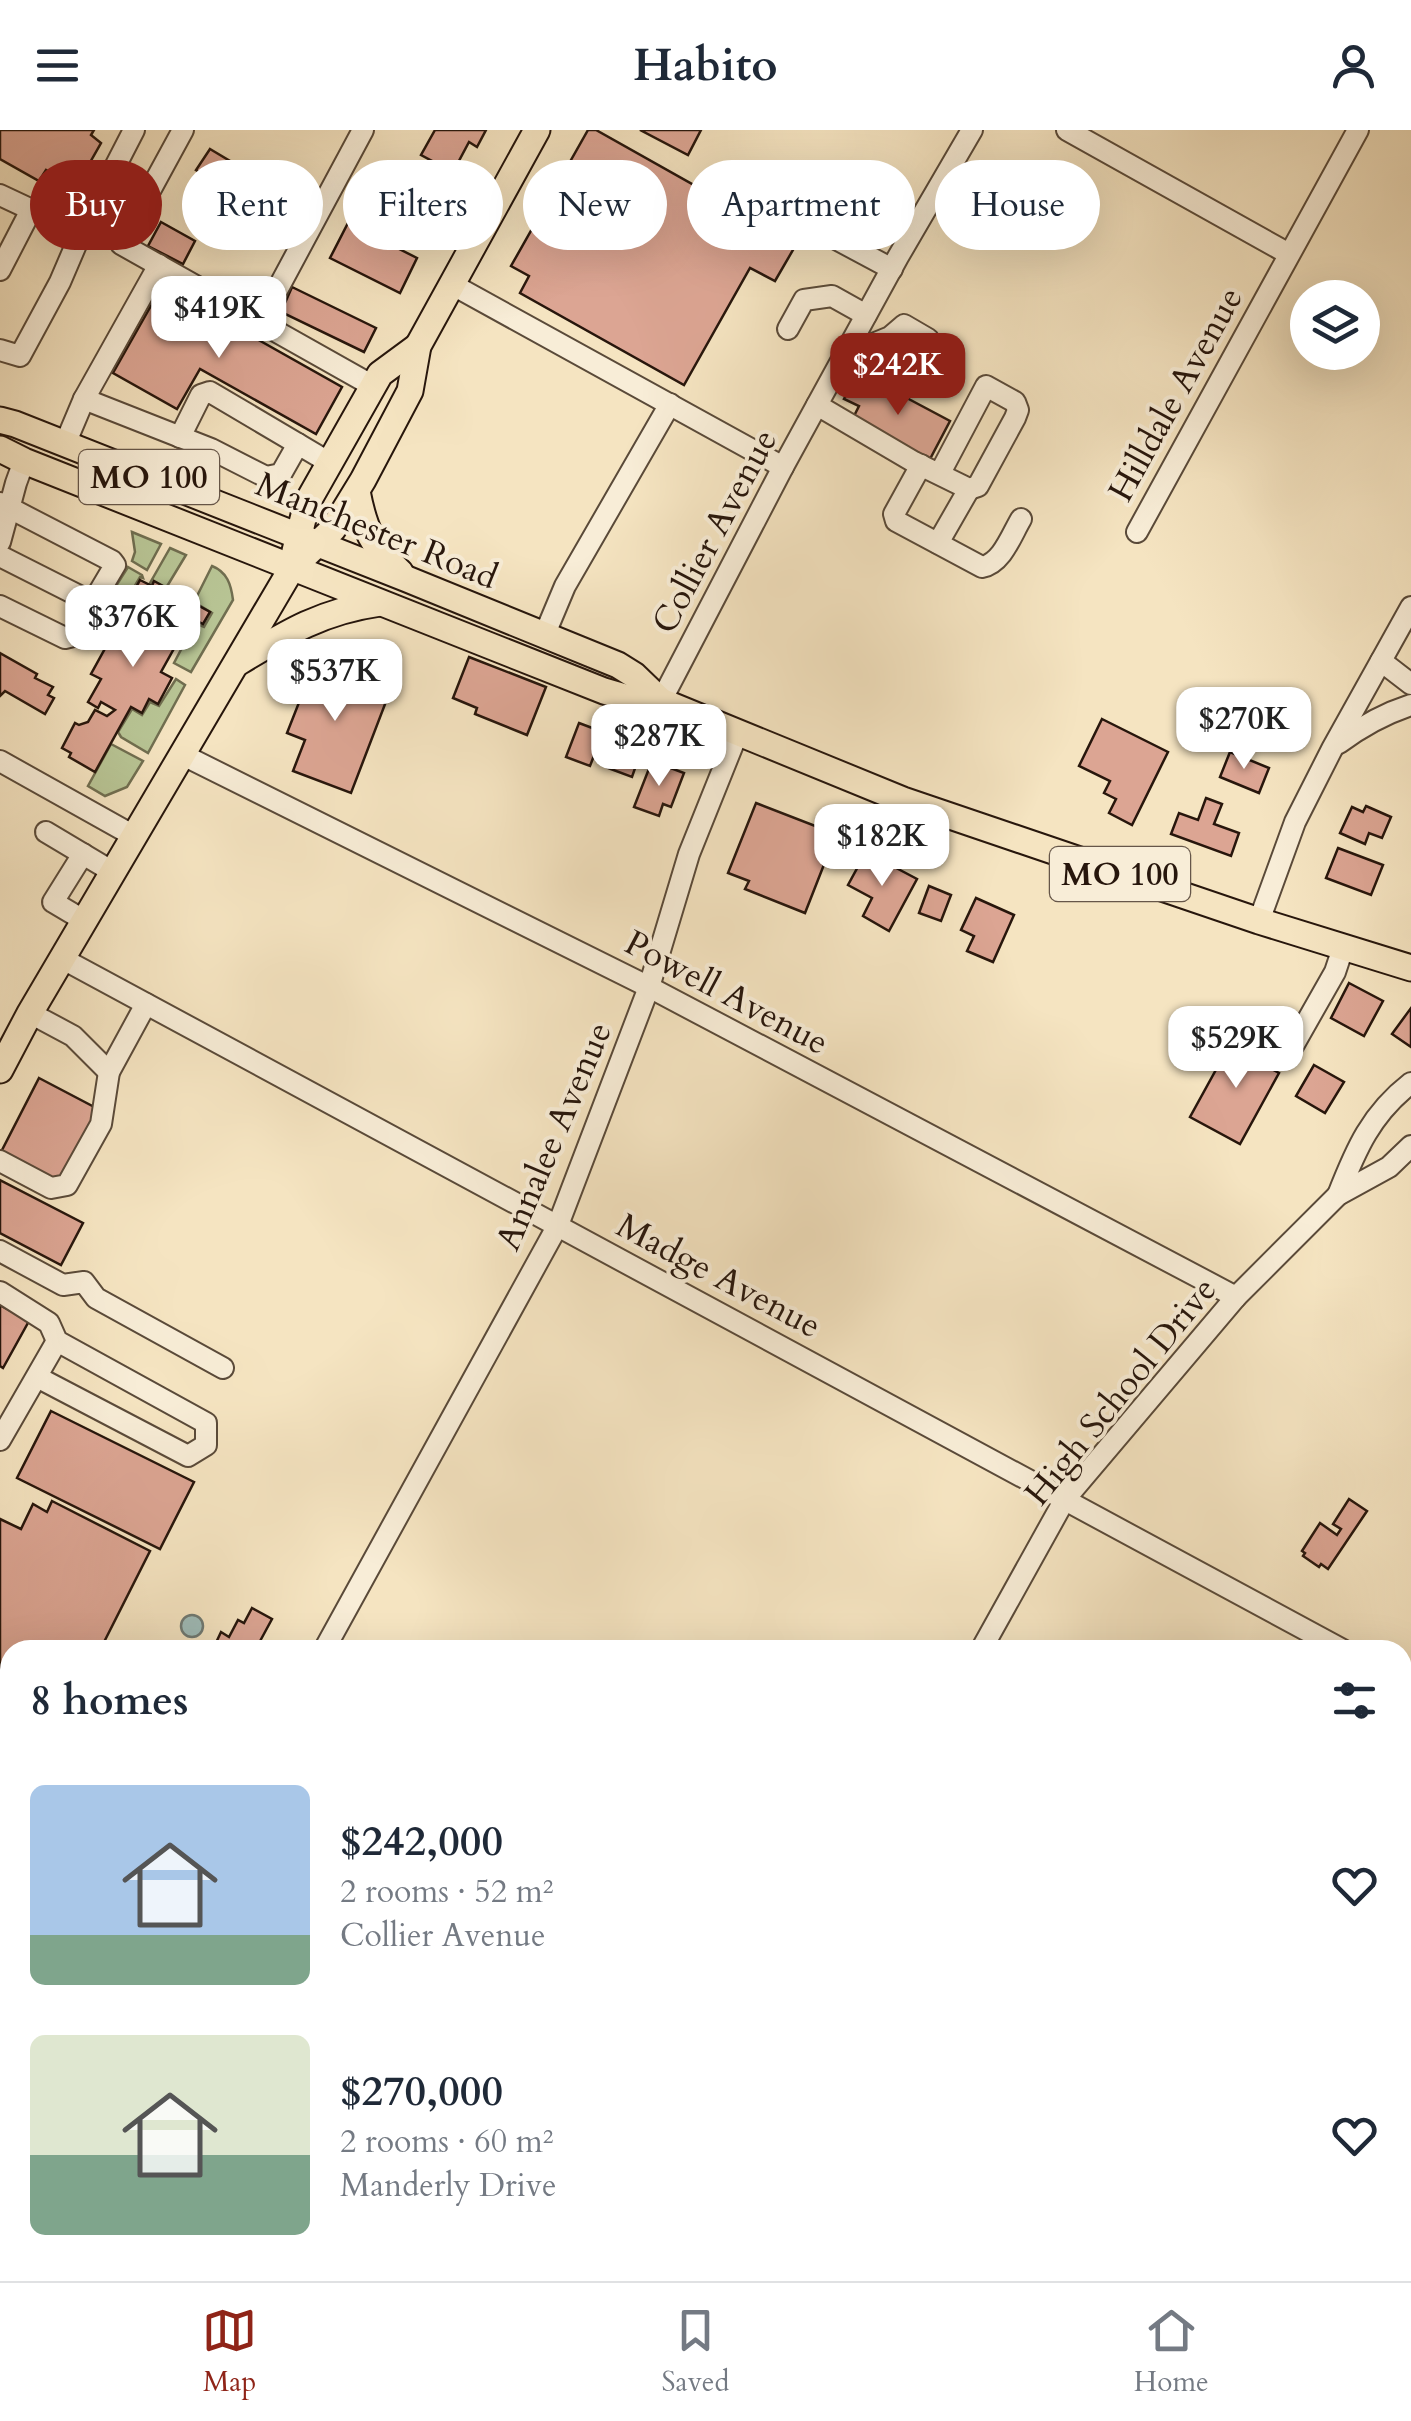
<!DOCTYPE html>
<html lang="en">
<head>
<meta charset="utf-8">
<style>
	body { margin:0; font-family:Cardo,serif; background:#f2f2f3; color:#1f2937; height:100vh; display:flex; flex-direction:column; font-size:38px; white-space:nowrap }
	* { box-sizing:border-box; margin:0 }
	p { font-size:32px; color:#747a83 }
	.icon { flex:none; width:55px; height:55px; fill:none; stroke:currentColor; stroke-width:2; stroke-linecap:round; stroke-linejoin:round }
	.map { position:relative; flex:1; overflow:hidden }
	.panel { position:absolute; left:0px; top:1510px; width:1412px; height:642px; display:flex; flex-direction:column; background:#fff; border-radius:30px 30px 0 0; box-shadow:0 10px 40px #0002 }
	.panel>* { flex:none }
	.guide { position:absolute; left:30px; top:30px; width:1352px; height:90px; display:flex; gap:20px }
	.controls { position:absolute; left:1290px; top:150px; display:grid; gap:20px }
	.controls a { display:grid; place-items:center; width:90px; height:90px; border-radius:50%; background:#fff; box-shadow:0 10px 40px #0002; font-size:50px }
	.price { position:absolute; translate:-50% -85px; padding:0 22px; border-radius:20px; background:#fff; color:#222; font-size:32px; line-height:65px; filter:drop-shadow(0 2px 5px #0008) }
	.price::after { content:''; position:absolute; left:50%; top:60px; width:30px; height:22px; margin-left:-15px; background:inherit; clip-path:polygon(0 0,100% 0,50% 100%) }
	.price.active { background:#8f2418; color:#fff }
	ul { padding:0; list-style:none }
	li { display:flex; align-items:center; gap:30px; height:250px; padding:0 30px }
	li span { display:grid; place-items:center; flex:none; width:280px; height:200px; border-radius:15px; color:#555 }
	li>.icon { margin-inline-start:auto }
	span .icon { width:120px; height:120px; fill:#fffc; stroke-width:1 }
	li b { font-size:42px }
	h2 { display:flex; justify-content:space-between; align-items:center; height:120px; padding:0 30px; font-size:42px }
	.chip { padding:0 35px; border-radius:45px; background:#fff; box-shadow:0 10px 40px #0002; font-size:35px; line-height:90px }
	.chip.active { background:#8f2418; color:#fff }
	header { display:flex; justify-content:space-between; align-items:center; height:130px; padding:0 30px; background:#fff; font-size:45px; font-weight:700 }
	.tab-bar { display:flex; justify-content:space-around; align-items:center; height:140px; border-top:2px solid #e0e1e3; background:#fff; font-size:28px; color:#747a83 }
	.tab-bar a { display:grid; justify-items:center; gap:5px }
	.tab-bar .active { color:#8f2418 }
	.map>svg:first-child { display:block }
</style>
</head>
<body>
<header><svg class="icon" aria-label="menu" viewBox="0 0 24 24"><path d="M4 6h16M4 12h16M4 18h16"/></svg>Habito<svg class="icon" aria-label="person" viewBox="0 0 24 24"><circle cx="12" cy="8" r="4"/><path d="M4 21q1-7 8-7t8 7"/></svg></header>
<div class="map">
<svg width="1411" height="2151" viewBox="0 0 1411 2151">
	<rect width="100%" height="100%" fill="#f5e4c1"/>
	<filter id="stains"><feTurbulence type="fractalNoise" baseFrequency=".002" numOctaves="4"/><feColorMatrix values="0 0 0 0 .2 0 0 0 0 .09 0 0 0 0 .02 0 0 0 .5 -.17"/></filter>
	<radialGradient id="worn" r=".72"><stop offset=".6" stop-color="#630" stop-opacity="0"/><stop offset="1" stop-color="#630" stop-opacity=".3"/></radialGradient>
	<g fill="#b8c595" stroke="#706e50" stroke-width="2.5">
		<polygon points="132,402 161,414 147,440 132,431 135,422"/>
		<polygon points="170,418 186,425 166,458 154,452 150,453"/>
		<path d="M212 436C227 442 231 454 233 470L191 542 174 533 195 493 204 497 212 483 194 472Z"/>
		<polygon points="128,437 142,445 143,448 140,447 119,483 96,502 88,500"/>
		<polygon points="142,468 148,472 126,511 119,507 113,518 107,515 129,491"/>
		<polygon points="176,549 185,555 148,623 121,607 118,602 132,579 142,585 150,572 159,576"/>
		<polygon points="111,614 143,631 127,657 105,666 88,656"/>
	</g>
	<circle fill="#9fbdba" stroke="#6f7a74" stroke-width="2.5" cx="192" cy="1496" r="11"/>
	<g fill="#dca593" stroke="#27160c" stroke-width="2.5">
		<polygon points="0,0 94,0 91,5 101,13 76,57 46,40 39,51 0,29"/>
		<polygon points="435,0 486,0 477,17 469,12 453,42 421,25"/>
		<polygon points="588,0 596,0 797,113 775,151 750,138 684,255 520,163 529,146 511,136"/>
		<polygon points="640,0 701,0 688,25"/>
		<polygon points="210,19 235,34 222,56 196,40"/>
		<polygon points="415,32 457,55 439,88 397,66"/>
		<polygon points="161,92 195,111 183,134 148,116"/>
		<polygon points="348,93 417,128 400,163 330,128"/>
		<polygon points="165,151 228,186 225,191 342,257 316,304 200,239 177,279 113,243"/>
		<polygon points="292,157 376,198 364,222 281,182"/>
		<polygon points="873,250 950,291 930,329 853,288 859,276 844,269 853,253 868,261"/>
		<polygon points="140,450 152,456 154,451 210,482 203,494 191,488 161,542 172,548 158,574 149,569 142,583 131,577 95,642 69,627 71,623 62,618 75,593 79,595 88,592 95,580 107,586 115,580 101,572 98,578 88,572 101,549 91,544 107,515 113,518 119,507 126,511 148,472 133,463"/>
		<polygon points="0,523 37,544 35,548 53,557 48,565 54,568 45,584 5,561 0,566"/>
		<polygon points="318,524 358,539 352,555 387,569 351,663 293,641 305,610 287,603"/>
		<polygon points="469,527 546,557 527,605 475,584 477,578 453,568"/>
		<polygon points="1102,589 1168,622 1132,695 1109,683 1116,669 1104,663 1110,651 1079,636"/>
		<polygon points="579,593 603,602 590,636 566,627"/>
		<polygon points="618,612 641,621 632,647 608,638"/>
		<polygon points="1230,622 1269,638 1259,663 1220,647"/>
		<polygon points="652,631 684,643 671,677 663,674 659,686 634,677"/>
		<polygon points="1206,668 1222,674 1214,694 1239,703 1231,726 1171,704 1179,683 1198,690"/>
		<polygon points="756,673 836,704 805,783 745,759 749,751 728,743"/>
		<polygon points="1366,676 1391,687 1382,708 1369,703 1365,714 1340,703 1352,677 1363,682"/>
		<polygon points="1338,718 1383,735 1371,765 1326,748"/>
		<polygon points="866,722 917,749 889,801 863,786 872,768 848,755"/>
		<polygon points="929,756 951,765 941,791 919,783"/>
		<polygon points="976,768 1014,785 993,832 967,821 974,806 961,800"/>
		<polygon points="1349,853 1383,871 1364,906 1331,888"/>
		<polygon points="1411,878 1411,917 1392,904"/>
		<polygon points="1234,907 1275,930 1270,938 1279,943 1240,1014 1190,987"/>
		<polygon points="1314,935 1344,952 1325,983 1296,966"/>
		<polygon points="39,948 98,979 58,1054 0,1024"/>
		<polygon points="0,1050 83,1093 61,1135 0,1103"/>
		<polygon points="0,1175 29,1191 3,1238 0,1236"/>
		<polygon points="51,1281 194,1352 160,1419 17,1348"/>
		<polygon points="1349,1369 1367,1381 1328,1439 1321,1434 1319,1437 1303,1426 1305,1423 1302,1421 1320,1393 1337,1405 1341,1399 1333,1394"/>
		<polygon points="52,1371 150,1421 100,1520 10,1520 10,1601 0,1596 0,1389 21,1399 33,1374 47,1382"/>
		<polygon points="252,1478 272,1489 259,1513 264,1515 261,1520 219,1520 214,1517 221,1502 229,1507 238,1490 244,1493"/>
		<polygon points="1411,1880 1411,1902 1409,1906 1402,1903 1402,1887 1407,1889"/>
		<polygon points="1402,1918 1411,1923 1402,1943"/>
		<polygon points="1265,2142 1288,2142 1283,2151"/>
	</g>
	<g fill="none" stroke-linecap="round" stroke-linejoin="round">
		<defs>
			<g id="minor">
				<polyline points="183,0 121,114 373,256"/>
				<polyline points="1067,0 1289,124"/>
				<polyline points="0,65 81,103 134,0"/>
				<polyline points="795,87 892,139"/>
				<polyline points="0,140 31,80"/>
				<polyline points="453,155 783,337"/>
				<polyline points="260,192 363,0"/>
				<polygon points="904,195 928,209 909,242 881,227 873,214 890,207"/>
				<polyline points="788,199 804,170 832,166 866,185"/>
				<polyline points="0,220 20,226 60,152 81,103"/>
				<polyline points="84,269 211,319 266,347 281,344 298,314 330,333"/>
				<polyline points="817,275 914,332 969,359 978,356 1015,288 1018,280 1015,272 986,256 940,343"/>
				<polyline points="180,307 201,265 210,262 298,314"/>
				<polyline points="65,314 84,269 159,135"/>
				<path d="M921 335 894 384 896 391 982 437C1002 433 1011 406 1021 389"/>
				<polyline points="0,373 112,431 115,435 73,506 65,508 0,476"/>
				<polyline points="1137,402 1358,0"/>
				<polyline points="0,412 16,353 24,331"/>
				<polyline points="938,413 969,359"/>
				<polyline points="0,426 93,473"/>
				<polyline points="544,506 565,456 670,274"/>
				<polyline points="1381,531 1411,554"/>
				<polyline points="661,571 783,337 898,127 972,0"/>
				<path d="M1339 613C1362 596 1383 584 1411 575"/>
				<polyline points="183,625 649,857 1236,1167"/>
				<polyline points="0,631 134,706"/>
				<polyline points="46,702 113,742"/>
				<polyline points="83,724 53,772 85,791"/>
				<polyline points="1259,791 1295,692 1333,617 1411,477"/>
				<polyline points="63,829 1343,1520"/>
				<polyline points="30,883 73,906 109,942"/>
				<polyline points="1289,923 1335,842 1343,818"/>
				<polyline points="0,1031 51,1058 67,1055 101,994 109,942 146,874"/>
				<path d="M1338 1065C1356 1019 1371 984 1411 953"/>
				<polyline points="0,1121 63,1155 84,1152 96,1168 223,1238"/>
				<polyline points="0,1162 49,1193 57,1211 206,1293 206,1315 188,1326 37,1247"/>
				<polyline points="0,1310 57,1211"/>
				<polyline points="324,1520 558,1095 649,857 689,724 738,602"/>
				<polyline points="981,1520 1065,1369 1236,1167 1338,1065 1389,1037 1411,1016"/>
				<polyline points="1402,1552 1411,1557"/>
				<polyline points="0,1612 10,1618"/>
				<polyline points="1402,1779 1411,1764"/>
				<polyline points="0,2023 10,2028"/>
				<polyline points="220,2142 235,2151"/>
				<polyline points="626,2151 631,2142"/>
				<polyline points="1195,2151 1199,2142"/>
			</g>
			<g id="major">
				<polyline points="0,290 15,294 407,449 618,535 634,545 661,571"/>
				<polyline points="0,319 24,331 604,561 628,568 661,571 903,670 1259,791 1411,838"/>
				<path d="M357 361C364 398 372 417 400 442"/>
				<polyline points="295,421 307,373 380,244 418,216"/>
				<path d="M239 532C288 502 323 481 380 473"/>
				<polyline points="0,940 30,883 292,438 333,399 363,350 410,261 418,216 537,0"/>
			</g>
		</defs>
		<use href="#minor" stroke="#5a4a39" stroke-width="24"/>
		<use href="#major" stroke="#27160c" stroke-width="29"/>
		<use href="#minor" stroke="#f8edd7" stroke-width="20"/>
		<use href="#major" stroke="#f5e4c1" stroke-width="25"/>
	</g>
	<g text-anchor="middle" stroke-width="8" stroke-linejoin="round" paint-order="stroke">
		<g fill="#f8edd7" stroke="#665649" stroke-width="2.5">
			<rect x="79" y="320" width="140" height="54" rx="8"/>
			<rect x="1050" y="717" width="140" height="54" rx="8"/>
		</g>
		<g font-size="32" font-weight="bold" fill="#27160c">
			<text x="149" y="358">MO 100</text>
			<text x="1120" y="755">MO 100</text>
		</g>
		<g font-size="35" fill="#27160c" stroke="#f8edd7">
			<text transform="translate(1175 264) rotate(-61)" y="12">Hilldale Avenue</text>
			<text transform="translate(377 400) rotate(22)" y="12">Manchester Road</text>
			<text transform="translate(714 401) rotate(-62)" y="12">Collier Avenue</text>
			<text transform="translate(727 862) rotate(28)" y="12">Powell Avenue</text>
			<text transform="translate(553 1006) rotate(-67)" y="12">Annalee Avenue</text>
			<text transform="translate(719 1145) rotate(28)" y="12">Madge Avenue</text>
			<text transform="translate(1120 1261) rotate(-51)" y="12">High School Drive</text>
		</g>
	</g>
	<rect width="100%" height="100%" filter="url(#stains)"/>
	<rect width="100%" height="100%" fill="url(#worn)"/>
</svg>
<div class="controls">
<a><svg class="icon" aria-label="layers" viewBox="0 0 24 24"><path d="M12 4l9 5-9 5-9-5zM3 14l9 5 9-5"/></svg></a>
</div>
<b class="price" style="left:219px;top:231px">$419K</b>
<b class="price active" style="left:898px;top:288px">$242K</b>
<b class="price" style="left:133px;top:540px">$376K</b>
<b class="price" style="left:335px;top:594px">$537K</b>
<b class="price" style="left:1244px;top:642px">$270K</b>
<b class="price" style="left:659px;top:659px">$287K</b>
<b class="price" style="left:882px;top:759px">$182K</b>
<b class="price" style="left:1236px;top:961px">$529K</b>
<div class="guide">
<a class="chip active">Buy</a>
<a class="chip">Rent</a>
<a class="chip">Filters</a>
<a class="chip">New</a>
<a class="chip">Apartment</a>
<a class="chip">House</a>
</div>
<section class="panel">
<h2>8 homes<svg class="icon" aria-label="filters" viewBox="0 0 24 24"><path d="M4 7h16M4 17h16"/><circle cx="9" cy="7" r="2"/><circle cx="15" cy="17" r="2"/></svg></h2>
<ul>
<li><span style="background:linear-gradient(#a9c7e8 75%,#7fa58c 0)"><svg class="icon" aria-label="home" viewBox="0 0 24 24"><path d="M3 11l9-7 9 7M6 9v11h12V9"/></svg></span><div><b>$242,000</b><p>2 rooms · 52 m²</p><p>Collier Avenue</p></div><svg class="icon" aria-label="heart" viewBox="0 0 24 24"><path d="M12 20l-8-8c-3-5 5-10 8-4 3-6 11-1 8 4z"/></svg></li>
<li><span style="background:linear-gradient(#dfe7d0 60%,#7fa58c 0)"><svg class="icon" aria-label="home" viewBox="0 0 24 24"><path d="M3 11l9-7 9 7M6 9v11h12V9"/></svg></span><div><b>$270,000</b><p>2 rooms · 60 m²</p><p>Manderly Drive</p></div><svg class="icon" aria-label="heart" viewBox="0 0 24 24"><path d="M12 20l-8-8c-3-5 5-10 8-4 3-6 11-1 8 4z"/></svg></li>
</ul>
</section>
</div>
<nav class="tab-bar">
<a class="active"><svg class="icon" aria-label="map" viewBox="0 0 24 24"><path d="M3 6l6-2 6 2 6-2v14l-6 2-6-2-6 2zM9 4v14M15 6v14"/></svg>Map</a>
<a><svg class="icon" aria-label="saved" viewBox="0 0 24 24"><path d="M7 4h10v16l-5-4-5 4z"/></svg>Saved</a>
<a><svg class="icon" aria-label="home" viewBox="0 0 24 24"><path d="M3 11l9-7 9 7M6 9v11h12V9"/></svg>Home</a>
</nav>
</body>
</html>
